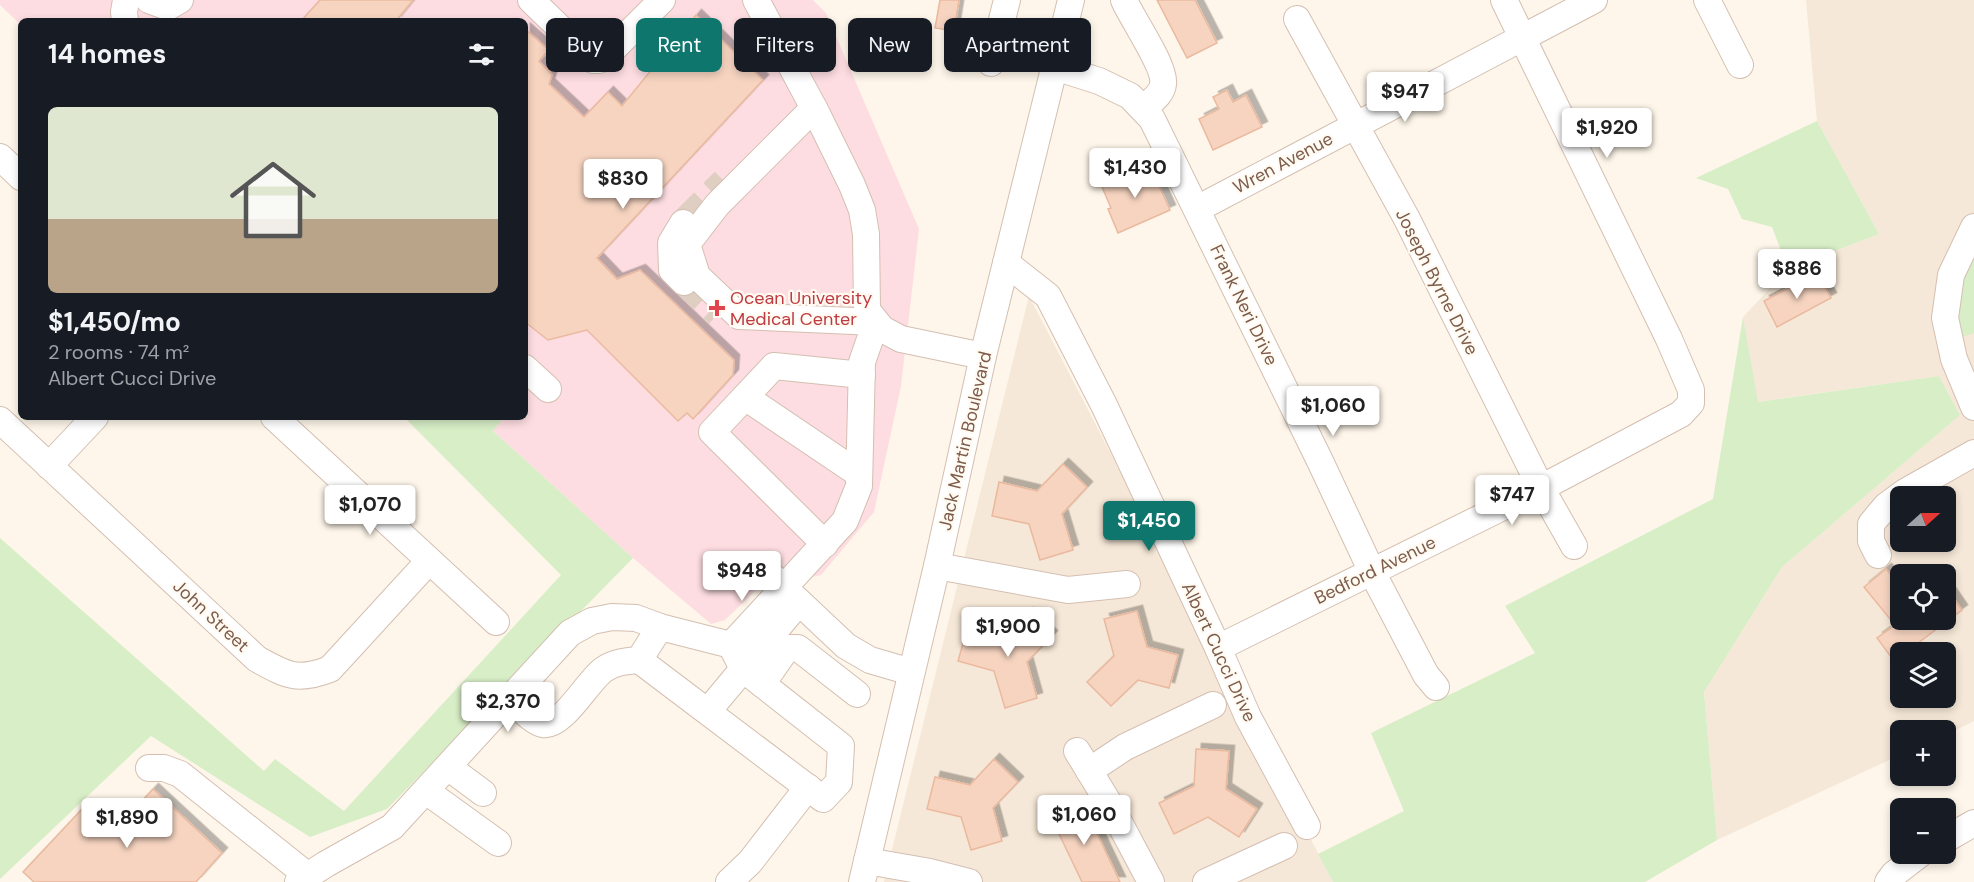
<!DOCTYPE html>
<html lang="en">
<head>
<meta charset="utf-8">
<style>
	body { margin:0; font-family:"DM Sans",sans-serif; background:#242831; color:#f1f3f6; height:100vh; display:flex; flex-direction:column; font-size:22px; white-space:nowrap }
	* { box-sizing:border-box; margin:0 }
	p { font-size:20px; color:#9ea1a6 }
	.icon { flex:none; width:33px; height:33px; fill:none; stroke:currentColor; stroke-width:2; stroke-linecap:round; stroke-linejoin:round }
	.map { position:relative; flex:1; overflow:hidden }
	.panel { position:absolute; left:18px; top:18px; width:510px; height:402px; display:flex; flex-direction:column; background:#171b24; border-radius:9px; box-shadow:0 3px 9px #0003 }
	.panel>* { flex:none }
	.guide { position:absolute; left:546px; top:18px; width:570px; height:54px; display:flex; gap:12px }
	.needle { width:39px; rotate:69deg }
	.controls { position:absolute; left:1890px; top:486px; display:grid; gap:12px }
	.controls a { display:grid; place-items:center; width:66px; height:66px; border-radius:9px; background:#171b24; box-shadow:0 3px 9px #0003; font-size:30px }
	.price { position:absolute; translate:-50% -51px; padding:0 14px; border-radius:6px; background:#fff; color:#222; font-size:20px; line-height:39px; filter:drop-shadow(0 2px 3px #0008) }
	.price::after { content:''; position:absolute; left:50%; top:36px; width:18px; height:14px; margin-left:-9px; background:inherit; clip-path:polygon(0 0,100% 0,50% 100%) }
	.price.selected { background:#0f766e; color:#fff }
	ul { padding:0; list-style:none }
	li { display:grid; align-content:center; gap:12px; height:318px; padding:0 30px }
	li+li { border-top:2px solid #363941 }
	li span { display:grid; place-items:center; height:186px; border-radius:9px; color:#555 }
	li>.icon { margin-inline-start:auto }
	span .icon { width:108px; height:108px; fill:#fffc; stroke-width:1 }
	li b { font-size:26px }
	h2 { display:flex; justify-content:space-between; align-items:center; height:72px; padding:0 30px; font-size:26px }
	.tag { padding:0 21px; border-radius:9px; background:#171b24; box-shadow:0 3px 9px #0003; font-size:21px; line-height:54px }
	.tag.selected { background:#0f766e; color:#fff }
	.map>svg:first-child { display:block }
</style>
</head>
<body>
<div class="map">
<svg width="1974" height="882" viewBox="0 0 1974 882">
	<defs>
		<filter id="shadow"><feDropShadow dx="5.5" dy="-5.5" stdDeviation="0" flood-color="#0004"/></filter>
	</defs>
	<rect width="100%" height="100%" fill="#fef6ea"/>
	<g fill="#f6e8d8" fill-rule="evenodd">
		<path d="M1806 0H1974V721L1946 735V730H1900V755L1717 840 1704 692 1782 567 1960 415 1939 376 1757 402 1743 317 1788 269 1879 234 1817 121ZM1900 496H1946V542H1900ZM1900 574H1946V620H1900ZM1900 652H1946V698H1900Z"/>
		<polygon points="1029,296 1333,882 884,882"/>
	</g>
	<polygon fill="#fddde1" points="0,0 813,0 826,13 919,229 901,386 874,512 821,575 756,590 725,620 711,624 633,558 493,431 504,417 525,417 525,21 21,21 21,25 0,5"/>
	<g fill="#d7eec6">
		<polygon points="1817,121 1879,234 1788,269 1772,227 1742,219 1728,189 1696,178"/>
		<polygon points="1974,236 1974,333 1949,342"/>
		<polygon points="1743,317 1758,402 1939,376 1960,415 1782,567 1704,692 1717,840 1645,882 1333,882 1318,854 1404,811 1371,733 1535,653 1505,606 1713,499"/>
		<polygon points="404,417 504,417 493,431 633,558 387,809 310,837 151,736 0,879 0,538 264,771 275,759 344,811 561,575"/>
	</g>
	<g fill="#f6d4c0" stroke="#eab99e" stroke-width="1.5" filter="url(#shadow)">
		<polygon points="320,0 413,0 396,21 301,21"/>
		<polygon points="940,0 959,0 954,31 935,28"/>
		<polygon points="1157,0 1195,0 1217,43 1187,58"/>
		<polygon points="696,15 763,80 597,258 617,279 640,270 734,360 733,375 693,419 687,413 678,421 587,330 548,340 525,322 525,29 549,50 539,61 552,75 549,84 584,117 608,92 622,106"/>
		<polygon points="1227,90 1233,102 1246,95 1262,127 1213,150 1199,119 1219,109 1213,97"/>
		<polygon points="1150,166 1170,210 1118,233 1108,209 1111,208 1102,187"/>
		<polygon points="1817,273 1831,298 1777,327 1764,301"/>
		<polygon points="1063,464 1087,487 1062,514 1073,550 1040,560 1029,524 992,516 999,482 1037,491"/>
		<polygon points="1886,569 1900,587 1900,620 1946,620 1946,587 1962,610 1906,652 1900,652 1900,656 1894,661 1877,638 1895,625 1864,587"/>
		<polygon points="1137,611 1147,647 1178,655 1169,688 1138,680 1111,706 1087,682 1114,656 1104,619"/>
		<polygon points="1028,613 1052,636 1027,662 1037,698 1005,708 994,671 958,661 967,629 1003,639"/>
		<polygon points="1196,749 1229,751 1226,789 1257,809 1239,837 1208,817 1174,834 1159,803 1194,786"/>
		<polygon points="994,759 1018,782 993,808 1002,841 971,850 961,817 927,809 935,777 970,785"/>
		<polygon points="153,789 222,853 196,882 34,882 23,872 83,808 111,834"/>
		<polygon points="1082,802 1120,882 1082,882 1051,817"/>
	</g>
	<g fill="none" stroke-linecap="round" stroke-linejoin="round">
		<g stroke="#decfc2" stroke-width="26" stroke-dasharray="26 13" stroke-linecap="butt">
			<polyline points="685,220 724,181"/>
			<polyline points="684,282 718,314"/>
		</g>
		<defs>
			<g id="minor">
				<polyline points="149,0 168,7 180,0"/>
				<polyline points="531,0 593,60 599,60 605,57 662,0"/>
				<polyline points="756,0 817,114 852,185 862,210 866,234 867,310 882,329 901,339 983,356"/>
				<path d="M1124 0C1132 19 1166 67 1163 84 1162 95 1150 102 1143 109"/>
				<polyline points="1707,0 1740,65"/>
				<polyline points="1297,19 1407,219 1541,488 1574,546"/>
				<polyline points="125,21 124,12 126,0"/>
				<polyline points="991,63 1007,0"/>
				<polyline points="1055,67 1099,81 1130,96 1152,119 1320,461 1372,572 1426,675 1436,687"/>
				<polyline points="0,157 21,177"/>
				<polyline points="1197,209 1594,0"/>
				<polyline points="683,223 671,243 672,270 684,282"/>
				<polyline points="1974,227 1951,275 1945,318 1954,359 1974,407"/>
				<polyline points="1006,263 1048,296 1104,405 1218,648 1248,717 1307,826"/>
				<polyline points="525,368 548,389"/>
				<polyline points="745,397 859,474"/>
				<polyline points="274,417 496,622"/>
				<path d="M0 420 257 659C286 675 297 682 330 669L429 561"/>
				<polyline points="49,466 95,417"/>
				<polyline points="825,544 712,432 774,366 862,375"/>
				<polyline points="1878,555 1871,541 1871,524 1886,506 1905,492 1974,453"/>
				<polyline points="937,566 1068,590 1127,584"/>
				<polyline points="762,567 846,646 870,660 911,672"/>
				<polyline points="731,645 845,521 859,486 862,362 876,322 739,316 697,276 687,244 717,205 814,108"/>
				<polyline points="1218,648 1541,488 1681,414 1691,403 1691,390 1669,339 1504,0"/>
				<polyline points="639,660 823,799 839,782 841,746 743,669 731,645"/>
				<polyline points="762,684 785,651 790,648 798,648 857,694"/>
				<path d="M510 699C517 705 534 723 543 724 562 728 588 681 603 670 614 662 626 661 639 660L660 627"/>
				<polyline points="708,711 799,602"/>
				<polyline points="1077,751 1110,805 1151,882"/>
				<polyline points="448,767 483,793"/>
				<polyline points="149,768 164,768 180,774 308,876"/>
				<polyline points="1089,771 1125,747 1213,705"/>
				<polyline points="426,791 498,843"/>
				<polyline points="1946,839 1974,823"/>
				<polyline points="867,861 930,872 969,882"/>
				<polyline points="298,882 326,864 392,827 570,633 592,621 612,617 636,618 660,627 731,645"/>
				<polyline points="729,882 750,862 808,787"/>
				<polyline points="862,882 937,566 983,356 1071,0"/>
				<polyline points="1206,882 1284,846"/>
				<polyline points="1888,882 1894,874 1920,854"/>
			</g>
		</defs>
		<use href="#minor" stroke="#d4bfb1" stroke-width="28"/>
		<use href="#minor" stroke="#fff" stroke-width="26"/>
	</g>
	<path fill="#e0444e" stroke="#fffaf2" stroke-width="2" d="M714 299h6v6h6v6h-6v6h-6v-6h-6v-6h6z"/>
	<g text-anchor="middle" stroke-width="4.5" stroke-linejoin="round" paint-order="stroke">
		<g font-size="18" fill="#7c5b4a" stroke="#fffaf2">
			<text transform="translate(1283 163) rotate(-28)" y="6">Wren Avenue</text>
			<text transform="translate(1437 282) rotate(63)" y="6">Joseph Byrne Drive</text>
			<text transform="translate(1244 305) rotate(64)" y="6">Frank Neri Drive</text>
			<text transform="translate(965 441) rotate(-77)" y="6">Jack Martin Boulevard</text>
			<text transform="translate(1375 570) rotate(-26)" y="6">Bedford Avenue</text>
			<text transform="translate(211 616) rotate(43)" y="6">John Street</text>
			<text transform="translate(1219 652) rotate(65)" y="6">Albert Cucci Drive</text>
		</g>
		<g font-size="18" fill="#be3a42" stroke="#fffaf2" text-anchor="start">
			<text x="730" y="304">Ocean University<tspan x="730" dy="21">Medical Center</tspan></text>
		</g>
	</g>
</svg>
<div class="controls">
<a><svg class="needle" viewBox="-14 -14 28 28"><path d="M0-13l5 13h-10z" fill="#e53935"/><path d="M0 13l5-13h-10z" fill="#9ea1a6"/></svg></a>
<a><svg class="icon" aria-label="locate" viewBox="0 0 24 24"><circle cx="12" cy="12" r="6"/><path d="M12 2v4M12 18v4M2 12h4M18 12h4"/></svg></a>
<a><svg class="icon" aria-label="layers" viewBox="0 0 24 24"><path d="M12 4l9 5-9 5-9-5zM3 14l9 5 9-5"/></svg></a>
<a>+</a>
<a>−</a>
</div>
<b class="price" style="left:1405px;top:123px">$947</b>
<b class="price" style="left:1607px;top:159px">$1,920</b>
<b class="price" style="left:1135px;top:199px">$1,430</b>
<b class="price" style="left:623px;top:210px">$830</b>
<b class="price" style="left:1797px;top:300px">$886</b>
<b class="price" style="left:1333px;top:437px">$1,060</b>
<b class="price" style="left:1512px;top:526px">$747</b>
<b class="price" style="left:370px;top:536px">$1,070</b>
<b class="price selected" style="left:1149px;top:552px">$1,450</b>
<b class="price" style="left:742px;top:602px">$948</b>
<b class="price" style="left:1008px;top:658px">$1,900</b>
<b class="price" style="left:508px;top:733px">$2,370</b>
<b class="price" style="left:1084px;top:846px">$1,060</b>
<b class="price" style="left:127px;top:849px">$1,890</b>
<div class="guide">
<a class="tag">Buy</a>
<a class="tag selected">Rent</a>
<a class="tag">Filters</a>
<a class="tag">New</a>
<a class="tag">Apartment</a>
</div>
<section class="panel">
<h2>14 homes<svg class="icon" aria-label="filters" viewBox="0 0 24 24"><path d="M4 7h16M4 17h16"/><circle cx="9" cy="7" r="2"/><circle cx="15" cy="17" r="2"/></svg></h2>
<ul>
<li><span style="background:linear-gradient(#dfe7d0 60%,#b9a48a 0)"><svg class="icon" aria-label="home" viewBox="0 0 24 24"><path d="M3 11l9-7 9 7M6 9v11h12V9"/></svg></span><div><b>$1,450/mo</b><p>2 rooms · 74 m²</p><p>Albert Cucci Drive</p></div></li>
</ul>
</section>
</div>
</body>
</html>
